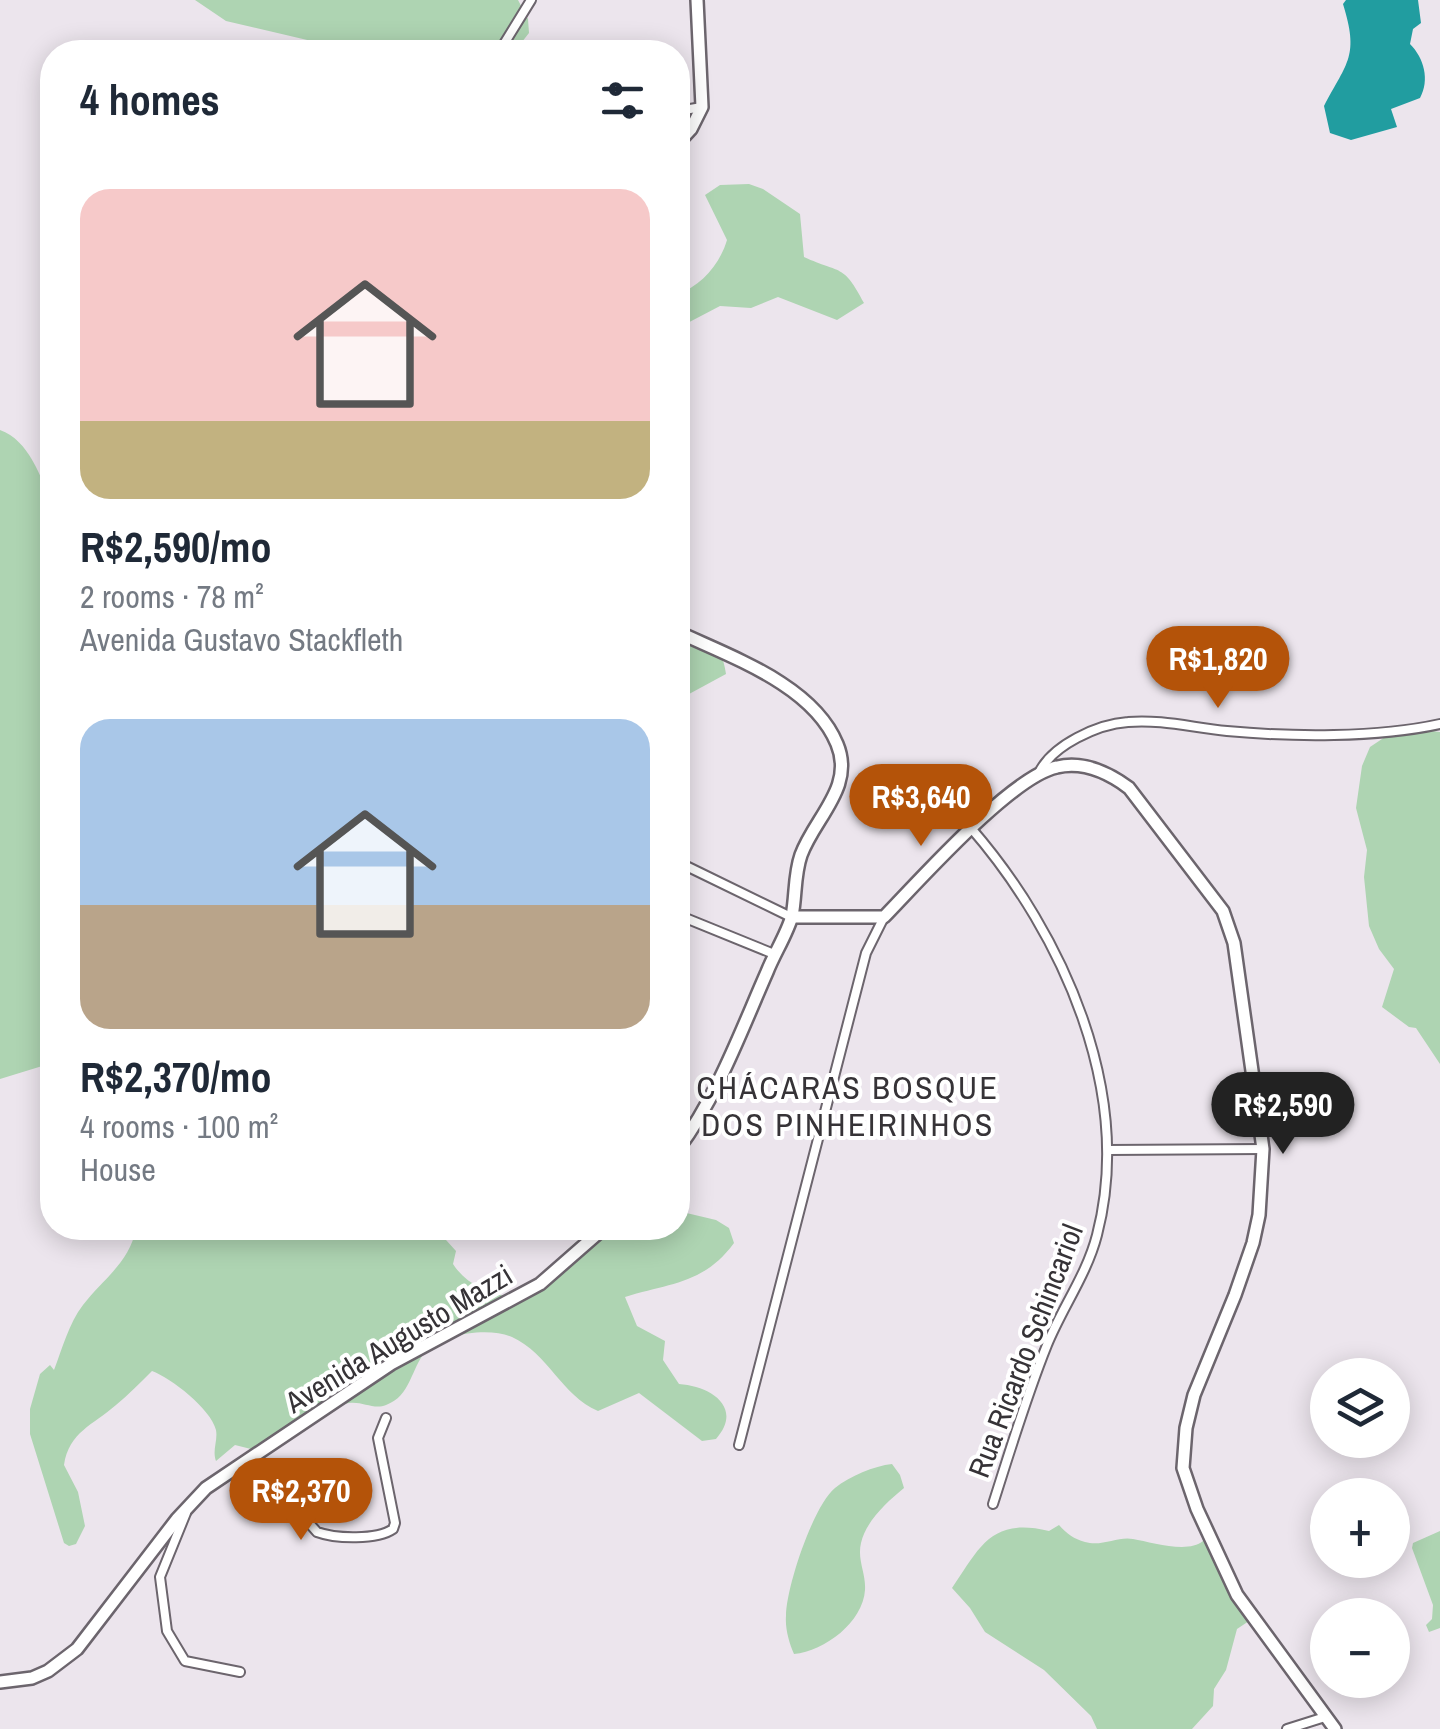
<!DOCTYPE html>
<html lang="en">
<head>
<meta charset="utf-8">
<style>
	body { margin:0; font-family:"Archivo Narrow",sans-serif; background:#f6f6f7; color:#1f2937; height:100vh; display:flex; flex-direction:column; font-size:38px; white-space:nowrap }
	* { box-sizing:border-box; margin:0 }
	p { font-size:32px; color:#747a83 }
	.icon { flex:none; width:55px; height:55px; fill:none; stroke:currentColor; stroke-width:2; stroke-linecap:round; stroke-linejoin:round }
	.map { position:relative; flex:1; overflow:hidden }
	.details { position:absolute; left:40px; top:40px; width:650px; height:1200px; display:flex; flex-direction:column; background:#fff; border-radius:40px; box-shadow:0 5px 25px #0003 }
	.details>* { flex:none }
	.buttons { position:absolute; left:1310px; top:1358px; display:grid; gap:20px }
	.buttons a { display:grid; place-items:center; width:100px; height:100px; border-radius:50%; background:#fff; box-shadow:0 5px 25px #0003; font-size:50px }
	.price { position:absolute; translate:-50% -85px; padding:0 22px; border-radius:35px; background:#b45309; color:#fff; font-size:32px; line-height:65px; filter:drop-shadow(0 2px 5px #0008) }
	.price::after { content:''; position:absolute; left:50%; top:60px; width:30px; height:22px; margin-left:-15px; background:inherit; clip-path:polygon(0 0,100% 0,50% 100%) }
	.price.selected { background:#222; color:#fff }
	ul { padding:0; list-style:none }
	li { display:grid; align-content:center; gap:20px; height:530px; padding:0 40px }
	li span { display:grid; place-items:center; height:310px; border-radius:30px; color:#555 }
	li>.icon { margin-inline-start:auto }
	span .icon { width:180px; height:180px; fill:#fffc; stroke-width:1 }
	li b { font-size:42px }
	h2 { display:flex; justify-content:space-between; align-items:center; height:120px; padding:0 40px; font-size:42px }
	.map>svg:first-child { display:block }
</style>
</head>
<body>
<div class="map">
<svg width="1440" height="1729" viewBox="0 0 1440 1729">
	<rect width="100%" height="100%" fill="#ece5ed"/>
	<g fill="#aed4b2">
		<polygon points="195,0 518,0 528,19 529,33 514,52 415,52 398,45 379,42 320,43 226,21"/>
		<path d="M749 184 763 189 800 214 804 257C841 274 843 263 864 303L837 320 778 297 751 308 720 306 678 328V294C701 286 720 264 727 240L705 195 720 185Z"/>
		<path d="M0 430C29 440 41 478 52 504V1063L0 1079Z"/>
		<path d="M678 625C703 641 722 640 726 674L678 700Z"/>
		<polygon points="1400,727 1440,732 1440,1064 1416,1028 1409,1027 1382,1007 1394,969 1379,949 1369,926 1364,877 1367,850 1356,808 1362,766 1370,747"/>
		<path d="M678 1211 716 1220 729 1228 734 1243C704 1284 670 1283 625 1297L637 1326 665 1341 663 1360 679 1384C710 1386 744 1407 716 1439L702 1441 639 1393 598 1411C561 1395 549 1354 512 1337 491 1327 442 1333 426 1351 411 1368 411 1396 386 1405 374 1410 362 1401 349 1403 331 1407 307 1413 291 1423 284 1427 281 1435 275 1439 269 1444 261 1447 255 1450L235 1445 216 1461C212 1450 218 1441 216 1430 211 1409 171 1378 152 1371 140 1383 128 1395 116 1405 93 1425 69 1432 64 1465L78 1492 85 1526 76 1544 69 1546 64 1543 30 1434V1409L40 1374 50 1365 54 1370C62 1349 69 1323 83 1305 104 1278 130 1262 136 1228H201L205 1232 219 1228H444L446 1240 456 1251 453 1264C469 1289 499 1297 527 1299 539 1290 540 1285 547 1274 558 1257 578 1239 594 1228H678Z"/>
		<path d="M892 1464 900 1475 904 1488C887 1502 866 1521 861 1543 857 1560 866 1573 865 1590 863 1622 825 1651 794 1654 789 1643 785 1628 786 1616 786 1588 813 1506 835 1488 850 1476 874 1466 892 1464Z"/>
		<path d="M1198 1520 1249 1621 1237 1629 1226 1670 1214 1689 1213 1706 1192 1729H1097L1091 1716 1044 1670 985 1632 970 1608 952 1588C980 1547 991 1517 1049 1531L1059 1525C1067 1534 1074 1539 1085 1542 1102 1547 1118 1536 1133 1539 1151 1542 1188 1554 1203 1541Z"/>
		<polygon points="1440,1531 1440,1628 1429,1632 1426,1625 1432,1619 1433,1605 1412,1548 1413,1543"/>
	</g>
	<path fill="#219da0" d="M1346 0H1418L1421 23 1413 29 1410 44C1424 58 1430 80 1420 98L1391 109 1397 127 1351 140 1330 133 1324 106C1348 61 1359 56 1343 4Z"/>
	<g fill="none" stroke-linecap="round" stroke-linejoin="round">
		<defs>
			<g id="street">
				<polyline points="499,52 531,0"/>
				<polyline points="678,111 702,107"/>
				<path d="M1039 773C1052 745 1098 724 1128 722 1161 719 1194 728 1227 731 1291 737 1377 738 1440 724"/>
				<path d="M971 828C1063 934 1134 1092 1097 1235 1087 1274 1062 1308 1047 1345 1026 1397 1010 1451 993 1504"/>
				<polyline points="678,862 791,917"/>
				<polyline points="678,915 774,954"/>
				<polyline points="1108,1150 1263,1149"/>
				<polyline points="739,1445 866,953 884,917"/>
				<path d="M247 1462 262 1470 317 1532C336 1539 377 1540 393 1529L395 1523 378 1438 386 1418"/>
				<polyline points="186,1513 160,1577 167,1631 185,1661 240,1672"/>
				<polyline points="1287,1729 1325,1717"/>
			</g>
			<g id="secondary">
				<polyline points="678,143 691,129 702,107 697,0"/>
				<path d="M678 632C731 657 813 685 837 744 855 787 815 817 801 855 794 875 796 896 792 916 787 934 774 954 767 972 741 1031 717 1097 678 1149"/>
				<path d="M791 917H884C919 881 1012 776 1057 767 1083 761 1109 773 1129 788L1223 911 1234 943 1263 1149 1259 1215 1253 1243 1235 1295 1194 1395 1186 1428 1183 1468 1197 1509 1237 1595 1335 1729"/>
				<polyline points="0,1682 32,1678 48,1671 77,1649 177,1519 206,1488 391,1364 540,1284 604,1228"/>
			</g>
		</defs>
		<use href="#street" stroke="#6c656d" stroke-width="12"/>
		<use href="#secondary" stroke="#6c656d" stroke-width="16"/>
		<use href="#street" stroke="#fff" stroke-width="8"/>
		<use href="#secondary" stroke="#fff" stroke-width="11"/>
	</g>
	<g text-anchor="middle" stroke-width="8" stroke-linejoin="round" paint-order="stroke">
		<g font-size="30" fill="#363337" stroke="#fff">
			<text transform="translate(399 1339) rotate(-31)" y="10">Avenida Augusto Mazzi</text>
			<text transform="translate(1026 1351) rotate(-69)" y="10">Rua Ricardo Schincariol</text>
		</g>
		<g font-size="32" letter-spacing="2.5" fill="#363337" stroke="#fff">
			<text x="848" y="1099">CHÁCARAS BOSQUE<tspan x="848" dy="37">DOS PINHEIRINHOS</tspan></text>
		</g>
	</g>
</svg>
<div class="buttons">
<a><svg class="icon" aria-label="layers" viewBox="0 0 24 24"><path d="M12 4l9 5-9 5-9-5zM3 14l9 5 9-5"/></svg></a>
<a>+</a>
<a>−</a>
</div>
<b class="price" style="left:1218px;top:711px">R$1,820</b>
<b class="price" style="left:921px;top:849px">R$3,640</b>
<b class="price selected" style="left:1283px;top:1157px">R$2,590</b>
<b class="price" style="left:301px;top:1543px">R$2,370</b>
<section class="details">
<h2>4 homes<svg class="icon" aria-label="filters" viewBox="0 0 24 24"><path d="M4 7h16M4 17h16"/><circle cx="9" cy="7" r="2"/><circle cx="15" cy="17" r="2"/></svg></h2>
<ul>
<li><span style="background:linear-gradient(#f6c9c9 75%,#c2b280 0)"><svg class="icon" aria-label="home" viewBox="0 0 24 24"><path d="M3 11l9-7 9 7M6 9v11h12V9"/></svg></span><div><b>R$2,590/mo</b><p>2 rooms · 78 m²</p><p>Avenida Gustavo Stackfleth</p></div></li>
<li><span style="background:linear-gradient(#a9c7e8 60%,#b9a48a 0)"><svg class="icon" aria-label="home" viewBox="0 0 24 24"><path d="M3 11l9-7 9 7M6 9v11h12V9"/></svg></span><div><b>R$2,370/mo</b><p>4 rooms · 100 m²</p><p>House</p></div></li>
</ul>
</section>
</div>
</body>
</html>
